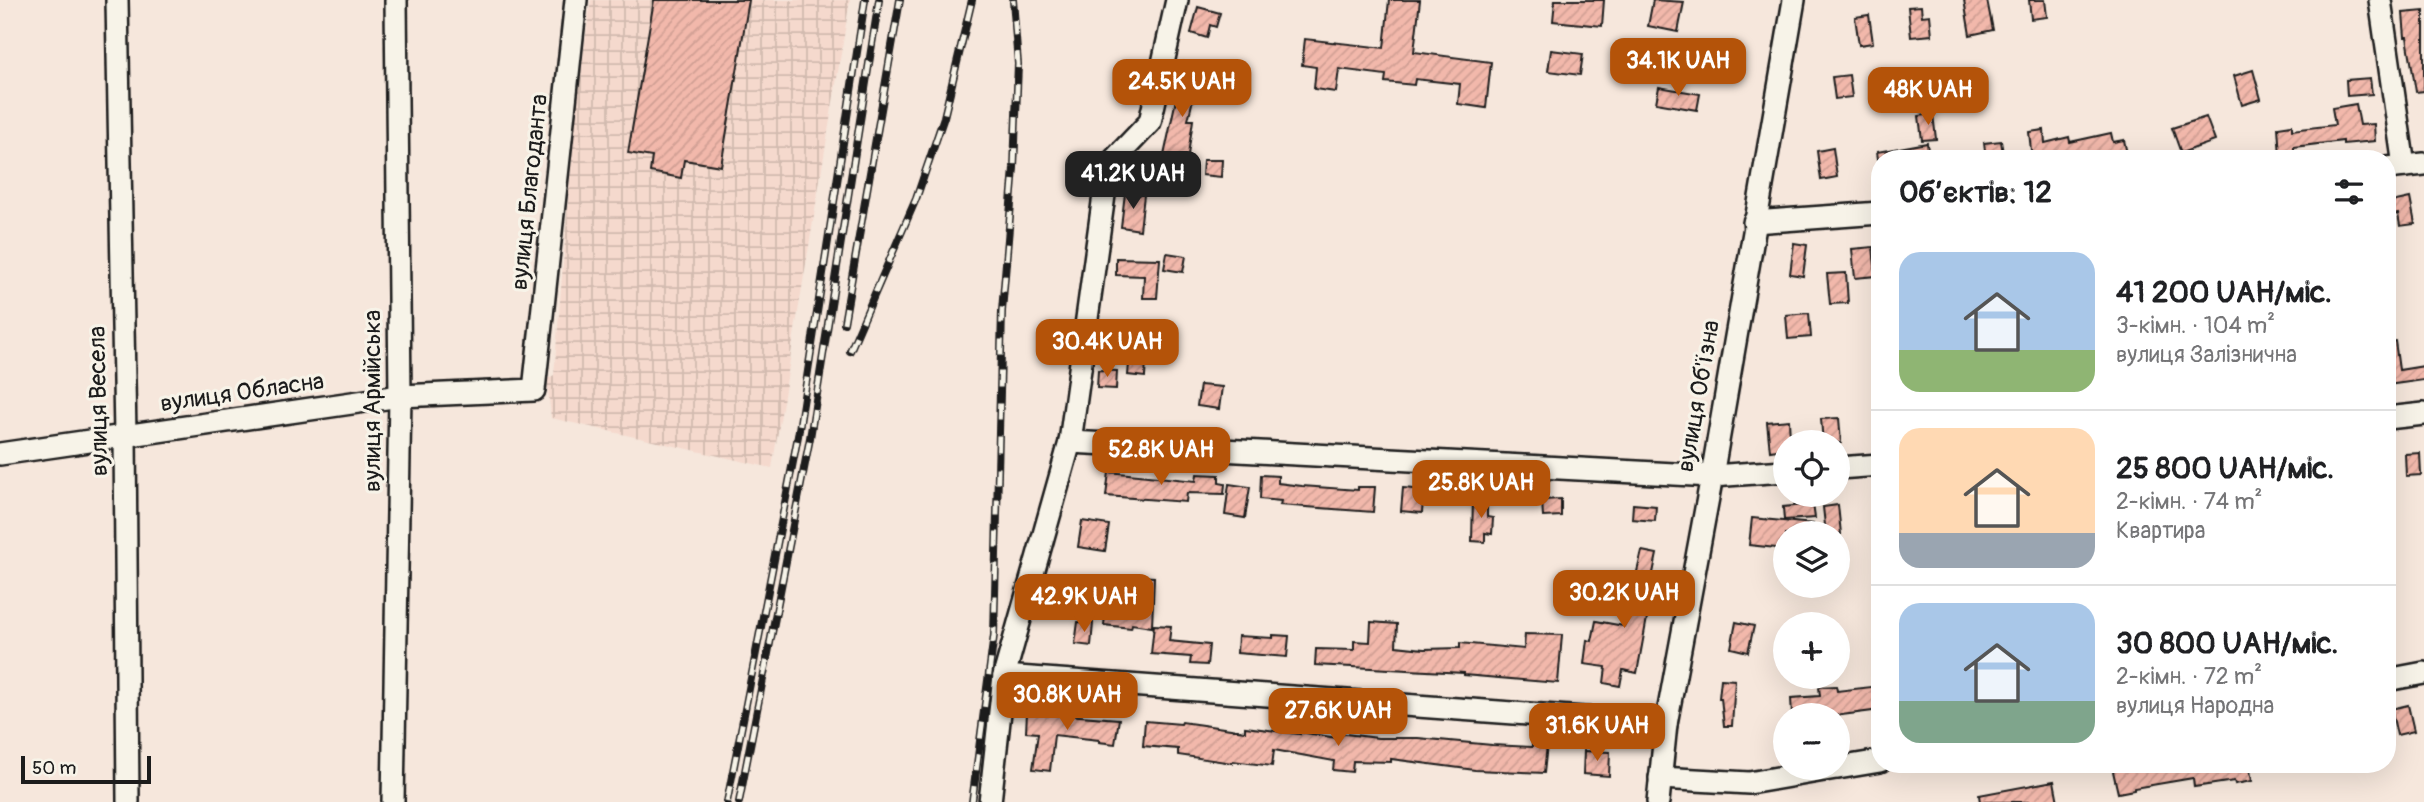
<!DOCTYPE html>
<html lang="uk">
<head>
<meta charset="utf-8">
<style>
	body { margin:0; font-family:Pangolin,sans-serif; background:#f2f2f2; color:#202124; height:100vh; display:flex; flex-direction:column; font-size:26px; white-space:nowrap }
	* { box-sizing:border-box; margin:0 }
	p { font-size:23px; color:#757577 }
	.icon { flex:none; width:38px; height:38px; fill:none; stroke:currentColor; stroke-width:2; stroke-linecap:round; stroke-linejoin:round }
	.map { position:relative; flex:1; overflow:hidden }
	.details { position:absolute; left:1871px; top:150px; width:525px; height:623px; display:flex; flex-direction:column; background:#fff; border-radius:28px; box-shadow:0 7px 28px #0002 }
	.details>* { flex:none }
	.controls { position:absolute; left:1773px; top:430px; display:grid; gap:14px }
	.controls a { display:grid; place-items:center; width:77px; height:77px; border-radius:50%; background:#fff; box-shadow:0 7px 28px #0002; font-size:35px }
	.scale { position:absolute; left:21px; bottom:18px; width:130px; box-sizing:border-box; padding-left:7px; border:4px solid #1c1c1c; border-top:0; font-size:19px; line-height:24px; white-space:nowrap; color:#1c1c1c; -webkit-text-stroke:5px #f7f3e8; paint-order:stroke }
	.price { position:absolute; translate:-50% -60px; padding:0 16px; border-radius:14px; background:#b45309; color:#fff; font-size:23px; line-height:46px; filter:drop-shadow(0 2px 4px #0008) }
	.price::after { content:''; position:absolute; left:50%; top:42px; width:21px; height:16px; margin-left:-10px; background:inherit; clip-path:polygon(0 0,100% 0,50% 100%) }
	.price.on { background:#222; color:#fff }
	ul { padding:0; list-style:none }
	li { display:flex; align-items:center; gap:21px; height:175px; padding:0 28px }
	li+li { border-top:2px solid #e0e0e0 }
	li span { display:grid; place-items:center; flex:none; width:196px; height:140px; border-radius:21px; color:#555 }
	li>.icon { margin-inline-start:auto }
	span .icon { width:84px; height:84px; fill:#fffc; stroke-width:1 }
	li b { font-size:30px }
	h2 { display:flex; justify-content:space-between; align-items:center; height:84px; padding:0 28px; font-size:30px }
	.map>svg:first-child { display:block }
</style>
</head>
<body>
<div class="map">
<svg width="2424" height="802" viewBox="0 0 2424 802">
	<defs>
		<pattern id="industrial-grid" width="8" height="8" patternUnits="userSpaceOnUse" patternTransform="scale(1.75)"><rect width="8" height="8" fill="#f5d9cd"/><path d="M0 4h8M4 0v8" fill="none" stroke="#d1baaf"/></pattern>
		<pattern id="building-hatch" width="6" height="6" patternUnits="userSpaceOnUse" patternTransform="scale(1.75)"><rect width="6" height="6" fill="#f2b8ab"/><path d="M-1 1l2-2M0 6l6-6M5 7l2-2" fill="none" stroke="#cf9e93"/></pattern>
	</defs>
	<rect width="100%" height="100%" fill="#f6e7dc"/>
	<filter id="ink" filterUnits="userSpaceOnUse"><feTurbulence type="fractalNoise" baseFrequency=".0143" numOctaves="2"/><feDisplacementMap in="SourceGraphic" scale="14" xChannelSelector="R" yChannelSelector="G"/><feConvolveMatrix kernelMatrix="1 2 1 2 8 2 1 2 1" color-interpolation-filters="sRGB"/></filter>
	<g filter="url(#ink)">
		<polygon fill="url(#industrial-grid)" points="591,0 850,0 772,468 551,418 547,379 554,375 576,105"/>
		<g fill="url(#building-hatch)" stroke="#1c1c1c" stroke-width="2">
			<polygon points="654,0 749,0 721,166 684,160 681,178 650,172 652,157 628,153"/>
			<polygon points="1389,0 1420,0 1414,52 1491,62 1486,108 1458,104 1460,84 1415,79 1414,85 1385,82 1386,75 1339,69 1336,92 1314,89 1316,67 1302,65 1305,39 1384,48"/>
			<polygon points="1555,0 1604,0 1602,26 1553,21"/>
			<polygon points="1653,0 1684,2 1678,32 1648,26"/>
			<polygon points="1964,0 1987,0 1993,30 1970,35"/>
			<polygon points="2029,0 2045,0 2047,17 2031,19"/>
			<polygon points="1921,6 1922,16 1930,15 1932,35 1911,37 1908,7"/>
			<polygon points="1198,7 1220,13 1216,27 1210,25 1207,38 1191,33"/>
			<polygon points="2424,11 2424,91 2416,92 2407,37 2405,37 2403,13"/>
			<polygon points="1869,15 1873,43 1859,45 1855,17"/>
			<polygon points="1551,50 1583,54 1580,75 1548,71"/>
			<polygon points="1184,62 1201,66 1188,120 1193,120 1186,169 1162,165"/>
			<polygon points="2253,70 2261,99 2242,105 2234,76"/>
			<polygon points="1849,75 1852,97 1835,99 1832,77"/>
			<polygon points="2370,78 2372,94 2347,96 2346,80"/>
			<polygon points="1659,87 1700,94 1697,110 1656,103"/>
			<polygon points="2356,104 2360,125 2374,124 2375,141 2343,144 2343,141 2294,147 2294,155 2280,156 2278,127 2292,125 2292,130 2335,125 2332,108"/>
			<polygon points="1933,114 1936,139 1922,140 1919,116"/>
			<polygon points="2206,117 2215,141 2181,153 2172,128"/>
			<polygon points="2044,130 2045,143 2069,137 2070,142 2111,133 2113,142 2124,140 2127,154 2099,159 2097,152 2068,159 2032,159 2029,132"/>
			<polygon points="2001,141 2004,159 1986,159 1984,143"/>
			<polygon points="1927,143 1929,159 1878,159 1877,152"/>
			<polygon points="1833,148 1837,177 1821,180 1817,151"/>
			<polygon points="1203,160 1222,160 1221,177 1202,175"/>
			<polygon points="1125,193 1144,195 1140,230 1121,227"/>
			<polygon points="2410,198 2415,224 2400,226 2398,214 2387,216 2387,203"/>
			<polygon points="1794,243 1807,245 1803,276 1790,274"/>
			<polygon points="1873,247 1876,276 1855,278 1852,249"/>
			<polygon points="1167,253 1186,256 1183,272 1164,269"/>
			<polygon points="1116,258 1160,259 1157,298 1143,298 1144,276 1116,275"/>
			<polygon points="1846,273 1848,303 1830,304 1827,274"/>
			<polygon points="1809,313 1811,337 1788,339 1786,315"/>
			<polygon points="1132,329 1164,332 1161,363 1146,362 1145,377 1128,375"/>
			<polygon points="2395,341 2399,370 2424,366 2424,380 2387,385 2387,342"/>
			<polygon points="1098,370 1117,371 1116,389 1097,388"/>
			<polygon points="1200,385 1222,387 1219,409 1197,406"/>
			<polygon points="1839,418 1841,443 1823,443 1821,419"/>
			<polygon points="1789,420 1790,439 1784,439 1785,449 1770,451 1767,422"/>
			<polygon points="2420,453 2421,475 2406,476 2405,454"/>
			<polygon points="1109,472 1196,481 1197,474 1219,475 1219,483 1225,484 1224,494 1187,493 1186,502 1106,496"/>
			<polygon points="1261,475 1278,476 1278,483 1302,486 1358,490 1358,487 1375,487 1373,512 1280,505 1281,501 1260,499"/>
			<polygon points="1229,484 1250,487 1245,518 1225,515"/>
			<polygon points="1403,488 1424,490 1422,513 1401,511"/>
			<polygon points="1473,498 1487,498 1487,517 1493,518 1492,534 1485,533 1485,542 1472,541"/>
			<polygon points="1561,499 1561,516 1543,517 1542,500"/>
			<polygon points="1633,504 1656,506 1655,521 1632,519"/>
			<polygon points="1813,504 1815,518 1784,520 1783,507"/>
			<polygon points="1838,505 1841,534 1826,534 1823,507"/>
			<polygon points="1752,518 1813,524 1813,534 1785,534 1785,549 1749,545"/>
			<polygon points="1082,521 1109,525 1105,551 1078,547"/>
			<polygon points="1642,551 1657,554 1646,607 1649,607 1637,673 1623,670 1620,686 1604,683 1606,667 1584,664 1587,640 1592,641 1596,621 1624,626"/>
			<polygon points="1137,576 1154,577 1152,627 1132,624 1131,628 1104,625 1106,607 1133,611"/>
			<polygon points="1078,622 1093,623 1091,646 1075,644"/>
			<polygon points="1371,622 1397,624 1396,646 1424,649 1460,648 1460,643 1524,649 1525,634 1562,635 1558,683 1464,675 1464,673 1315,665 1316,649 1354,650 1354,641 1370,642"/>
			<polygon points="1736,622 1754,626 1748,652 1731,648"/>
			<polygon points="1154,625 1171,626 1169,641 1209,645 1207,665 1190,664 1191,657 1151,654"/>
			<polygon points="1273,635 1289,636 1287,657 1237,653 1238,636 1273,638"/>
			<polygon points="1721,679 1735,680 1732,726 1724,726 1721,698 1719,698"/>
			<polygon points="1836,686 1837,691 1880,686 1880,710 1834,716 1792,716 1791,698 1820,696 1819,687"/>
			<polygon points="2408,705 2414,731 2397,735 2391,709"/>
			<polygon points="1027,712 1119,719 1115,744 1099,742 1099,740 1054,735 1050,771 1033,769 1038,733 1026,732"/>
			<polygon points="1145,721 1181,724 1182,722 1245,731 1245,727 1300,734 1300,732 1337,738 1337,733 1378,738 1418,738 1492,745 1532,747 1532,744 1547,745 1544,773 1475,770 1391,759 1391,762 1353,761 1352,772 1333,770 1334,761 1274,750 1272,766 1233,761 1232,763 1178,755 1178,749 1143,746"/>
			<polygon points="1584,751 1610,752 1609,776 1583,774"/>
			<polygon points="2123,765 2249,765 2252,781 2235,784 2234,781 2194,787 2193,778 2134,788 2134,790 2118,793 2112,767"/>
			<polygon points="2054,781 2058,802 1980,802 1979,795"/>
		</g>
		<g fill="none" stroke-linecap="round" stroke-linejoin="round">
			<defs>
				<g id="minor">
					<polyline points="117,0 125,435 128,802"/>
					<polyline points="2380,0 2404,166"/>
					<polyline points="2387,168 2424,164"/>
					<polyline points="1754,222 1880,213"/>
					<polyline points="2387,418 2424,414"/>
					<polyline points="1070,442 1712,476 1785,471"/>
					<polyline points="0,454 400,396 534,390 576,0"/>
					<polyline points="1838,468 1880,465"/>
					<polyline points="1004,676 1666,724"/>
					<polyline points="2387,680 2424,673"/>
					<polyline points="1838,768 1880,761"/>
					<polyline points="1660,778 1749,783 1836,768"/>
					<polyline points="393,802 400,396 396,0"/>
					<polyline points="990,802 1004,676 1070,442 1108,166 1150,122 1177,0"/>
					<polyline points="1658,802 1666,724 1712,476 1794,0"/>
				</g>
			</defs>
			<use href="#minor" stroke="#1c1c1c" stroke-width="26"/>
			<use href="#minor" stroke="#f7f3e8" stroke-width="21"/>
			<defs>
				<g id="rail">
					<polyline points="844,323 900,0"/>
					<polyline points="850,351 916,199 944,117 972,0"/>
					<polyline points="727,802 798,436 865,0"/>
					<polyline points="739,802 810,438 879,0"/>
					<polyline points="972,802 994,635 1002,311 1014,168 1018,64 1013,0"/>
				</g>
			</defs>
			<use href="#rail" stroke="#1c1c1c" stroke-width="8"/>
			<use href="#rail" stroke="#f7f3e8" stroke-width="5" stroke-dasharray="16" stroke-linecap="butt"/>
		</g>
	</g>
	<g text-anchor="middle" stroke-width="6" stroke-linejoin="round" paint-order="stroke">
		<g font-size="24" fill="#1c1c1c" stroke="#f7f3e8">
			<text transform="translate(529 192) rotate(-84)" y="8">вулиця Благоданта</text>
			<text transform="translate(242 392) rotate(-8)" y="8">вулиця Обласна</text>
			<text transform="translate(1698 396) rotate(-80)" y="8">вулиця Об'їзна</text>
			<text transform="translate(98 401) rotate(-91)" y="8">вулиця Весела</text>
			<text transform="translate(372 401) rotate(-90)" y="8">вулиця Армійська</text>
		</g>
	</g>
</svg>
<div class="controls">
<a><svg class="icon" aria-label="locate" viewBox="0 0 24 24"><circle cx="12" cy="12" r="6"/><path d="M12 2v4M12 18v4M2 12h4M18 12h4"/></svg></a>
<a><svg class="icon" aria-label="layers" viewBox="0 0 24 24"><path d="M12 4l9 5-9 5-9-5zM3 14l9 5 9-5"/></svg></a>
<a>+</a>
<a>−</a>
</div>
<div class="scale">50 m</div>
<b class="price" style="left:1678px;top:98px">34.1K UAH</b>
<b class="price" style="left:1182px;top:119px">24.5K UAH</b>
<b class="price" style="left:1928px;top:127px">48K UAH</b>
<b class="price on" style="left:1133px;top:211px">41.2K UAH</b>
<b class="price" style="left:1107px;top:379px">30.4K UAH</b>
<b class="price" style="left:1161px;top:487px">52.8K UAH</b>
<b class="price" style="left:1481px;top:520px">25.8K UAH</b>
<b class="price" style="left:1624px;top:630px">30.2K UAH</b>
<b class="price" style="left:1084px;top:634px">42.9K UAH</b>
<b class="price" style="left:1067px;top:732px">30.8K UAH</b>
<b class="price" style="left:1338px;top:748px">27.6K UAH</b>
<b class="price" style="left:1597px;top:763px">31.6K UAH</b>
<section class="details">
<h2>Об’єктів: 12<svg class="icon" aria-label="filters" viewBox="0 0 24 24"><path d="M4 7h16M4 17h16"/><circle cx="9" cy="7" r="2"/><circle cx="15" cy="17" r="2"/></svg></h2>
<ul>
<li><span style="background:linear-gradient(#a9c7e8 70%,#8fb573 0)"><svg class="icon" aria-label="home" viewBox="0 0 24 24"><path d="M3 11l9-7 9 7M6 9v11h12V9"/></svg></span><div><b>41 200 UAH/міс.</b><p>3-кімн. · 104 m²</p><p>вулиця Залізнична</p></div></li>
<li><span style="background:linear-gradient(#ffd9b3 75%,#9aa5b1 0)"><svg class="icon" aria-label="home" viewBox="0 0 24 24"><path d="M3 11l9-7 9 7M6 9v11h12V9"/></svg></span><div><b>25 800 UAH/міс.</b><p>2-кімн. · 74 m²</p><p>Квартира</p></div></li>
<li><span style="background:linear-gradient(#a9c7e8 70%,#7fa58c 0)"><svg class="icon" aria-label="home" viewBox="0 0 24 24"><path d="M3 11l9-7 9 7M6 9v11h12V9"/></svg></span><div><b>30 800 UAH/міс.</b><p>2-кімн. · 72 m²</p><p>вулиця Народна</p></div></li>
</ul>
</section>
</div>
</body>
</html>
